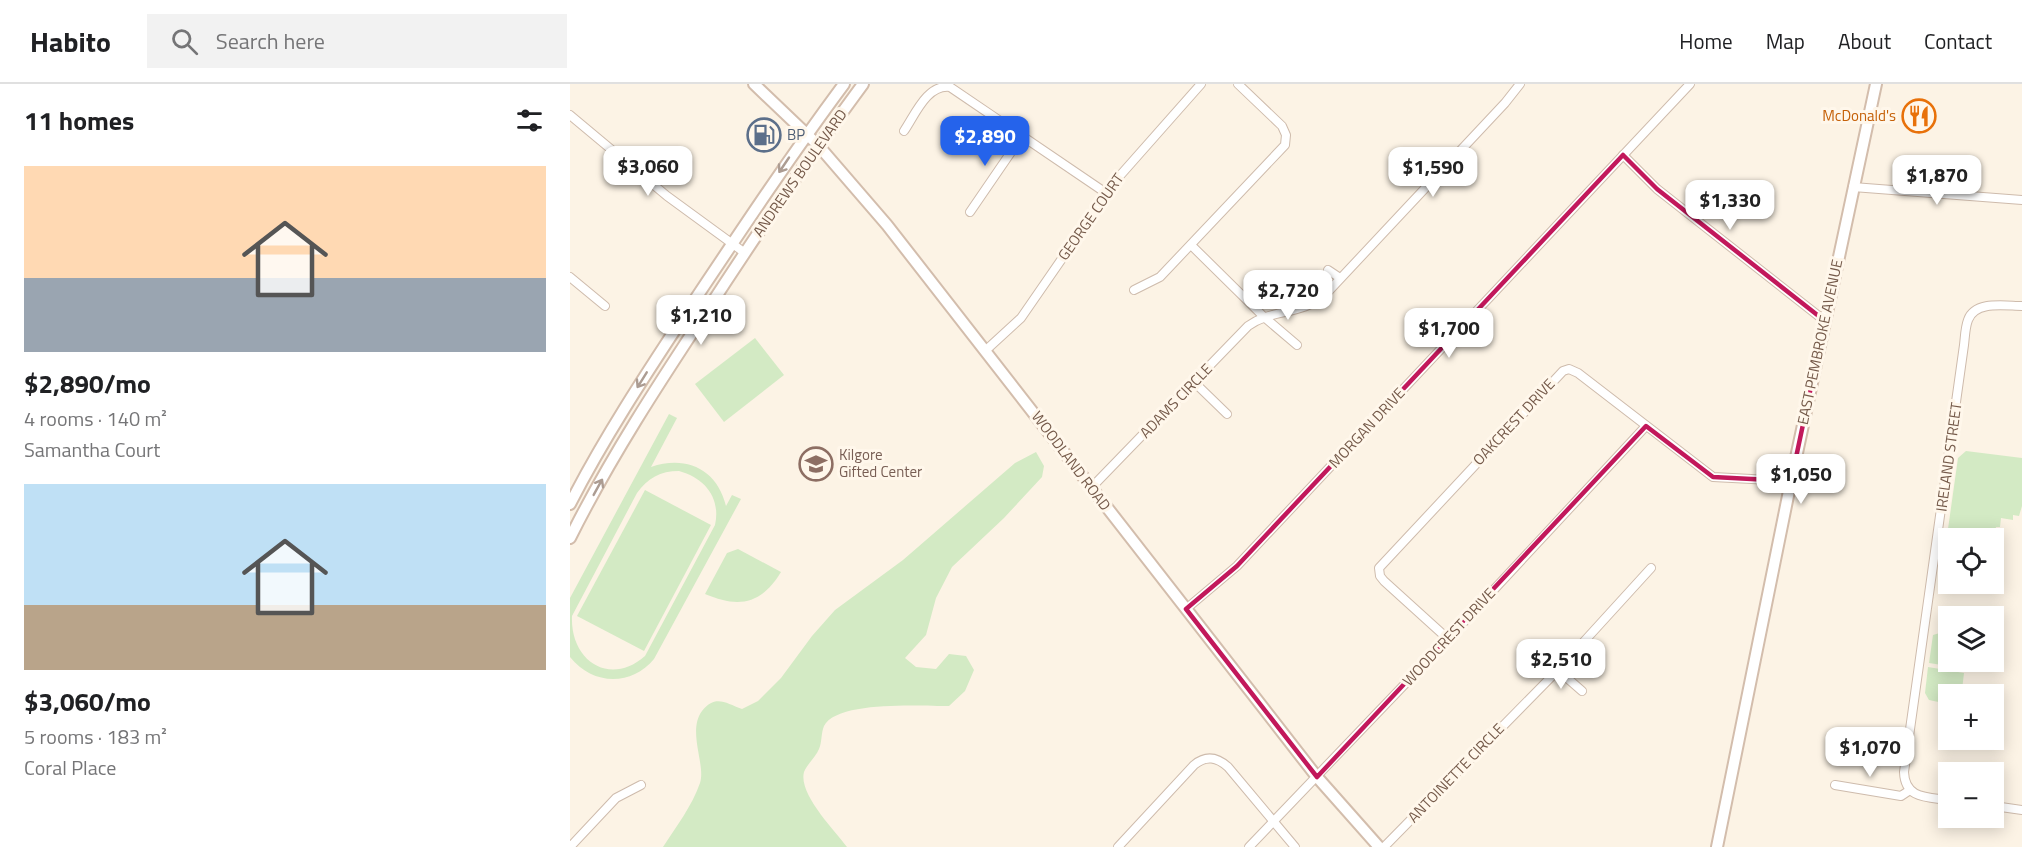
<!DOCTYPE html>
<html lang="en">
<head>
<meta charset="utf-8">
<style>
	body { margin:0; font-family:"Titillium Web",sans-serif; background:#f2f2f2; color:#202124; height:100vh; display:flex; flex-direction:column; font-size:22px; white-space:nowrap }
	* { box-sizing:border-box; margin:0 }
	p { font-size:20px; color:#757577 }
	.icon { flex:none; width:33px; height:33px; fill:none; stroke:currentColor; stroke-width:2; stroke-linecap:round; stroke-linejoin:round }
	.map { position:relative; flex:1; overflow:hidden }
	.drawer { display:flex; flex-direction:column; background:#fff; width:570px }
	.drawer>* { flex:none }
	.tools { position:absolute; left:1368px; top:444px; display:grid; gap:12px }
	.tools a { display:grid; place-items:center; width:66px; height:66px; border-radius:0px; background:#fff; box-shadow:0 3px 15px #0003; font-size:30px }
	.price { position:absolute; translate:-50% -51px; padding:0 14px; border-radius:12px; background:#fff; color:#222; font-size:20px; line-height:39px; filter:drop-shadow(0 2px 3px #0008) }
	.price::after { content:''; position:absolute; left:50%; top:36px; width:18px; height:14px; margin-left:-9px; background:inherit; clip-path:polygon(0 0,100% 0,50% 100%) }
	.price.active { background:#2563eb; color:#fff }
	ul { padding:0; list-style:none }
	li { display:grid; align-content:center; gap:12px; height:318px; padding:0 24px }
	li span { display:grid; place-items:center; height:186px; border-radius:0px; color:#555 }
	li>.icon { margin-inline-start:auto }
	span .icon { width:108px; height:108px; fill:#fffc; stroke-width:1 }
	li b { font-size:26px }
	h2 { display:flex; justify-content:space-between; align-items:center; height:72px; padding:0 24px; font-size:26px }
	header { display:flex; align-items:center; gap:36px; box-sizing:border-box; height:84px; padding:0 30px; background:#fff; border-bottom:2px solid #e0e0e0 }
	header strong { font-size:28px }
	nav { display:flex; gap:33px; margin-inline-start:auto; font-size:21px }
	.search { width:420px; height:54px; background:#f2f2f2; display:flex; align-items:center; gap:15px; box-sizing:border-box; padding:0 21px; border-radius:0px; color:#757577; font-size:22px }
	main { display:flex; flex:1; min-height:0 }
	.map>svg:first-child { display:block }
</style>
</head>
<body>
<header>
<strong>Habito</strong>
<div class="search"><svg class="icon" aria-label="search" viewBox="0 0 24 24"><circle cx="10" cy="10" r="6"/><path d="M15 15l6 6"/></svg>Search here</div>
<nav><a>Home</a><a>Map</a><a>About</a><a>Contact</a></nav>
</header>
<main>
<section class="drawer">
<h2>11 homes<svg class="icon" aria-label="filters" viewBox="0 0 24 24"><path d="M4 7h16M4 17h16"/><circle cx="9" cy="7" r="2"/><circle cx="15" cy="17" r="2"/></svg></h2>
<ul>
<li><span style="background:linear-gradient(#ffd9b3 60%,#9aa5b1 0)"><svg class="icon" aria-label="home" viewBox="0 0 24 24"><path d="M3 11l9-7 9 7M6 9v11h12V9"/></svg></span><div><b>$2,890/mo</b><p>4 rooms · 140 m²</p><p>Samantha Court</p></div></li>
<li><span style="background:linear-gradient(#bfe0f5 65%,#b9a48a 0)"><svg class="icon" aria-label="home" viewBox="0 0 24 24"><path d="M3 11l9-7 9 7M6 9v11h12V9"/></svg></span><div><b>$3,060/mo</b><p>5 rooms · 183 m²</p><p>Coral Place</p></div></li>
</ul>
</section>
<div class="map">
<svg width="1452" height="763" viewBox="0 0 1452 763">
	<rect width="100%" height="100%" fill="#fcf3e5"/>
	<g fill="#d3eac4" fill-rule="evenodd">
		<polygon points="185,254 214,291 154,338 125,300"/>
		<path d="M99 330 107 334 81 383C116 371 147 385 156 422L162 411 171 415 84 575C61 603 22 601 0 573V514ZM109 387C135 394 151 414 145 441L75 572C40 603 0 577 2 532L67 409C78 394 90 387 109 387Z"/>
		<polygon points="1396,367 1452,374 1452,422 1449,432 1443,431 1443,436 1431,434 1430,443 1426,443 1425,450 1378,445 1388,374"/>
		<path d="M466 368 474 382 472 393 434 434 382 483 366 514 356 551 335 574 346 583 366 585 379 570 396 572 404 586 395 607 379 622C353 622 267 616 254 642 251 649 252 658 249 665 246 673 237 680 234 688 228 710 265 747 277 763H93C106 743 122 722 130 699 136 681 117 647 132 627 145 610 156 619 172 625L188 617 211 594 242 552 265 526 333 476 445 379Z"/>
		<polygon points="75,406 141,441 74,567 7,532"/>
		<path d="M168 465 211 488C191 521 168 524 135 510L157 469Z"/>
		<polygon points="1378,543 1378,578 1392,578 1391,584 1359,579 1363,551 1373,548"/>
		<polygon points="1358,583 1394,589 1392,606 1395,610 1378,610 1378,620 1359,616 1355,609"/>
	</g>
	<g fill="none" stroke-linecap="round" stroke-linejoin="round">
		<defs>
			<g id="street">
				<polyline points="0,31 97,112 175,169"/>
				<path d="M334 47C345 31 357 0 380 3L536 109"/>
				<polyline points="1053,71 1087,105 1255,237"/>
				<polyline points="1283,103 1452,116"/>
				<polyline points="400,128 452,52"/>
				<polyline points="621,161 694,233 727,261"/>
				<polyline points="758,186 770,194"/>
				<polyline points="0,193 35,222"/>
				<polyline points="564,206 590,193 715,61 716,51 712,42 668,0"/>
				<polyline points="415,267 451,234 547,95 631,0"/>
				<polyline points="624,298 657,330"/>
				<path d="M521 404 678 242C703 224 730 232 755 211L935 19 950 0"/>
				<polyline points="616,525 667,482 1120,0"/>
				<polyline points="878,555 814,497 810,492 809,484 993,287 999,285 1008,289 1143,393 1221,397"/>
				<polyline points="988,586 1012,607"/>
				<polyline points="1265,701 1331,712 1340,706"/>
				<path d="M1378 716C1357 713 1335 715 1334 688L1394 261C1395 253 1395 244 1398 236 1405 216 1436 222 1452 222"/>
				<polyline points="1424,722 1452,726"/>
				<polyline points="0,763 46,714 71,701"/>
				<path d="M548 763 624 681C636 671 647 673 658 683L725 763"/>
				<polyline points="679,763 878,555 1076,342"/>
				<polyline points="814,763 988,586 1081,484"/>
			</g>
			<g id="secondary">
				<polyline points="184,0 248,61 317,141 747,693 809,763"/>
				<path d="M0 420C37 348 82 281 126 214 174 142 222 70 274 0"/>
				<path d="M0 454C40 374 89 299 138 225 188 148 239 73 293 0"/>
				<polyline points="1147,763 1221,397 1306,0"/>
			</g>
		</defs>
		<use href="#street" stroke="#cebbac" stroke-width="10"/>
		<use href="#secondary" stroke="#d3bdac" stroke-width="14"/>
		<use href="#street" stroke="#fff" stroke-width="8"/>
		<use href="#secondary" stroke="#fff" stroke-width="10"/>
	</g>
	<defs><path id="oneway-shaft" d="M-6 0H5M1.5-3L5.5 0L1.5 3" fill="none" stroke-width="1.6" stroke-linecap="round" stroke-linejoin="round" transform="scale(1.5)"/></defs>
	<g stroke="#ac9c92">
		<use href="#oneway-shaft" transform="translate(214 81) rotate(124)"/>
		<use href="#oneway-shaft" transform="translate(72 296) rotate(122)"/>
		<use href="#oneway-shaft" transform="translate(28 403) rotate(-61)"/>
	</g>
	<path fill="none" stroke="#c2185b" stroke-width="4.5" stroke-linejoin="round" d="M1053 71 1087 105 1255 237 1221 397 1143 393 1076 342 747 693 616 525 667 482Z"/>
	<defs>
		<symbol id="restaurant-ring" viewBox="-11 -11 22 22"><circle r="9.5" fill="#fff7eb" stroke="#e8710a" stroke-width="1.5"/><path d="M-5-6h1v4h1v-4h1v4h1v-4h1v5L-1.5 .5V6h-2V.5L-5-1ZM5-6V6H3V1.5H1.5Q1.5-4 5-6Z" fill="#e8710a"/></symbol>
		<symbol id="fuel-ring" viewBox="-11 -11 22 22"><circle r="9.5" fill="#fff7eb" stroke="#5c6f8a" stroke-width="1.5"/><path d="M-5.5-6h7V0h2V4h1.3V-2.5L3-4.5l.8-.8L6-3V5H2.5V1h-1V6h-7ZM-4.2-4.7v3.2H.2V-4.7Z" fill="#5c6f8a"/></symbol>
		<symbol id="school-ring" viewBox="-11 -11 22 22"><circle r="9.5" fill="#fff7eb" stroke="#8d6e63" stroke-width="1.5"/><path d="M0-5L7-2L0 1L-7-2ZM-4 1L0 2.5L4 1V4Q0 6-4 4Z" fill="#8d6e63"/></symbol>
	</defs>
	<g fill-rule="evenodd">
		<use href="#restaurant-ring" x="1330" y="13" width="38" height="38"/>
		<use href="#fuel-ring" x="175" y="32" width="38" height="38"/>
		<use href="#school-ring" x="227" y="361" width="38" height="38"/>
	</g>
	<g text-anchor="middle" stroke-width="6" stroke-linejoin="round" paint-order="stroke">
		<g font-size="15" fill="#c56008" stroke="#fff7eb" text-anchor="end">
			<text x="1326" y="37">McDonald's</text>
		</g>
		<g font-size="15" fill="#4e5e75" stroke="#fff7eb" text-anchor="start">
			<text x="217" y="56">BP</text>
		</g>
		<g font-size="15" fill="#755a4a" stroke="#fff7eb">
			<text transform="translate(230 89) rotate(-55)" y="5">ANDREWS BOULEVARD</text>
			<text transform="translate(521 133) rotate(-55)" y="5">GEORGE COURT</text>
			<text transform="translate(1250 258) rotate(-78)" y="5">EAST PEMBROKE AVENUE</text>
			<text transform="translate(606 317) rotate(-46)" y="5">ADAMS CIRCLE</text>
			<text transform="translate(944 338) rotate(-47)" y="5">OAKCREST DRIVE</text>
			<text transform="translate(797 344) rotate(-47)" y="5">MORGAN DRIVE</text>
			<text transform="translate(1379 373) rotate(-82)" y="5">IRELAND STREET</text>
			<text transform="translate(501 377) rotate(53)" y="5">WOODLAND ROAD</text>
			<text transform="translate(879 553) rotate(-47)" y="5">WOODCREST DRIVE</text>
			<text transform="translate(886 689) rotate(-46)" y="5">ANTOINETTE CIRCLE</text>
		</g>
		<g font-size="15" fill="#785e54" stroke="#fff7eb" text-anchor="start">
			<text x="269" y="376">Kilgore<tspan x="269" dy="17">Gifted Center</tspan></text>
		</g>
	</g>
</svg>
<div class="tools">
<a><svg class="icon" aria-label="locate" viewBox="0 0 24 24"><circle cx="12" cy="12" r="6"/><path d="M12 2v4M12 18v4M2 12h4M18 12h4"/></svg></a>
<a><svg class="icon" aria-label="layers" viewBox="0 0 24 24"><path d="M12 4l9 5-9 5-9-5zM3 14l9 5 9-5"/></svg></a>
<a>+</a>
<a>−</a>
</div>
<b class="price active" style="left:415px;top:83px">$2,890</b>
<b class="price" style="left:78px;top:113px">$3,060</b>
<b class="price" style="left:863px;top:114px">$1,590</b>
<b class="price" style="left:1367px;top:122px">$1,870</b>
<b class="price" style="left:1160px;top:147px">$1,330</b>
<b class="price" style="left:718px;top:237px">$2,720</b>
<b class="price" style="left:131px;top:262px">$1,210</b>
<b class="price" style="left:879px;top:275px">$1,700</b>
<b class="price" style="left:1231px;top:421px">$1,050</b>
<b class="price" style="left:991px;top:606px">$2,510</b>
<b class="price" style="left:1300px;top:694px">$1,070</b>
</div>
</main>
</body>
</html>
